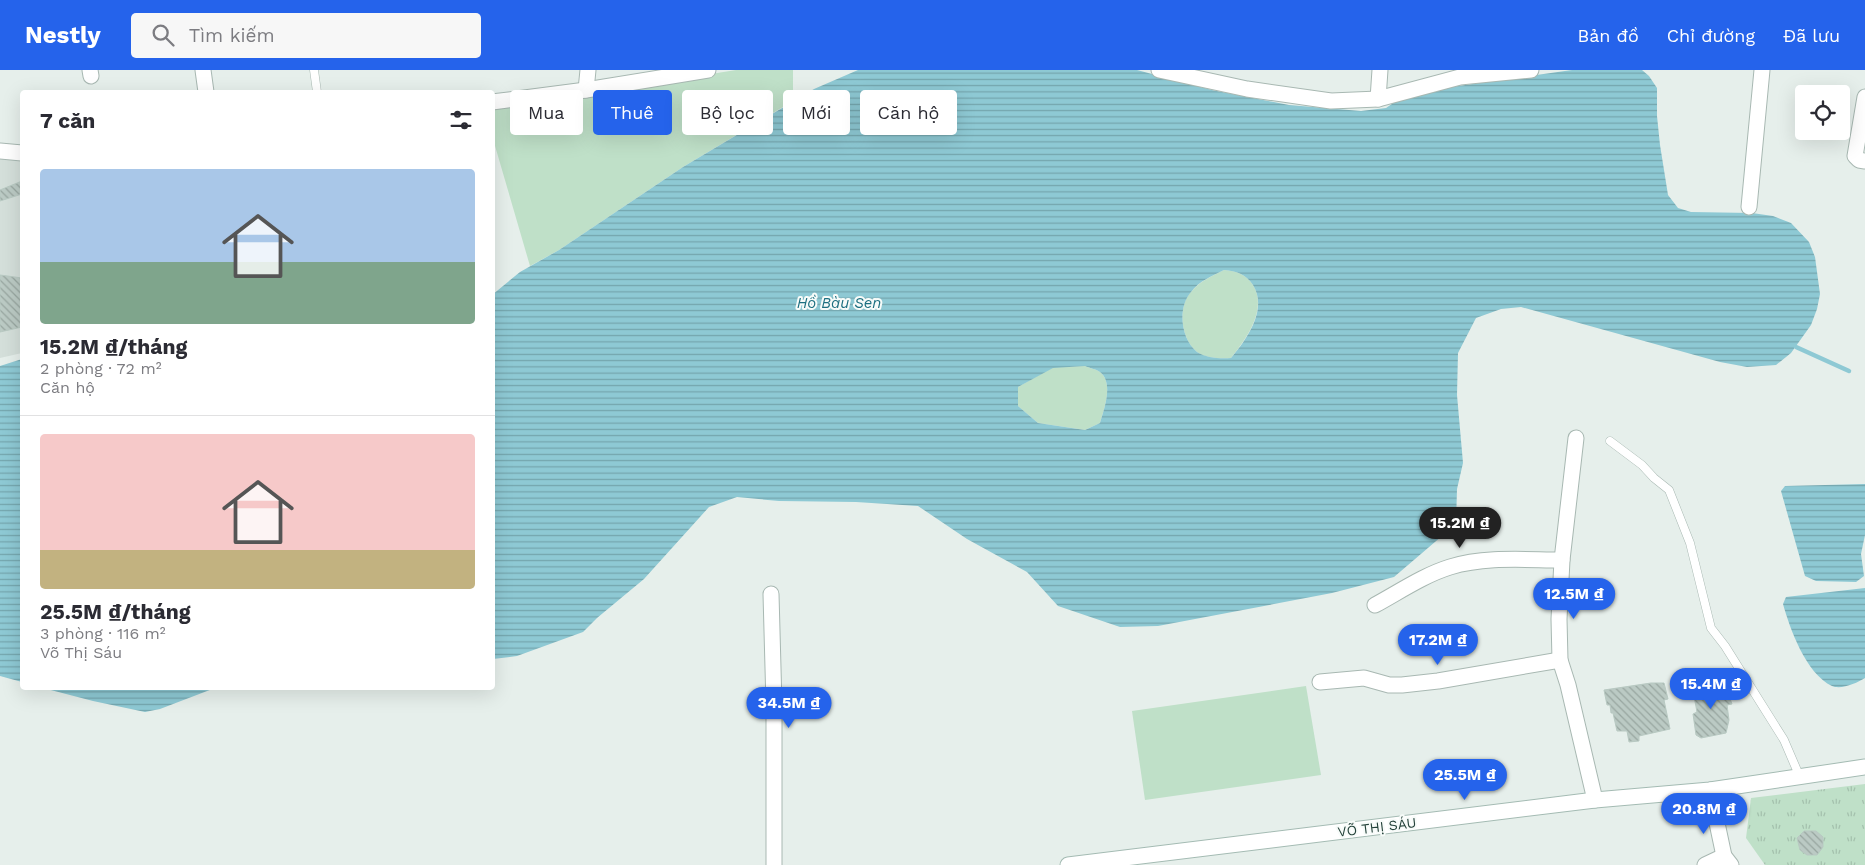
<!DOCTYPE html>
<html lang="vi">
<head>
<meta charset="utf-8">
<style>
	body { margin:0; font-family:"Work Sans",sans-serif; background:#f7f7f7; color:#2b2b33; height:100vh; display:flex; flex-direction:column; font-size:19px; white-space:nowrap }
	* { box-sizing:border-box; margin:0 }
	p { font-size:16px; color:#7c7c81 }
	.icon { flex:none; width:28px; height:28px; fill:none; stroke:currentColor; stroke-width:2; stroke-linecap:round; stroke-linejoin:round }
	.map { position:relative; flex:1; overflow:hidden }
	.sheet { position:absolute; left:20px; top:20px; width:475px; height:600px; display:flex; flex-direction:column; background:#fff; border-radius:5px; box-shadow:0 5px 20px #0002 }
	.sheet>* { flex:none }
	.banner { position:absolute; left:510px; top:20px; width:475px; height:45px; display:flex; gap:10px }
	.controls { position:absolute; left:1795px; top:15px; display:grid; gap:10px }
	.controls a { display:grid; place-items:center; width:55px; height:55px; border-radius:5px; background:#fff; box-shadow:0 5px 20px #0002; font-size:25px }
	.price { position:absolute; translate:-50% -42px; padding:0 11px; border-radius:18px; background:#2563eb; color:#fff; font-size:16px; line-height:32px; filter:drop-shadow(0 1px 2px #0008) }
	.price::after { content:''; position:absolute; left:50%; top:30px; width:15px; height:11px; margin-left:-8px; background:inherit; clip-path:polygon(0 0,100% 0,50% 100%) }
	.price.selected { background:#222; color:#fff }
	ul { padding:0; list-style:none }
	li { display:grid; align-content:center; gap:10px; height:265px; padding:0 20px }
	li+li { border-top:1px solid #e1e1e2 }
	li span { display:grid; place-items:center; height:155px; border-radius:5px; color:#555 }
	li>.icon { margin-inline-start:auto }
	span .icon { width:90px; height:90px; fill:#fffc; stroke-width:1 }
	li b { font-size:21px }
	h2 { display:flex; justify-content:space-between; align-items:center; height:60px; padding:0 20px; font-size:21px }
	.chip { padding:0 18px; border-radius:5px; background:#fff; box-shadow:0 5px 20px #0002; font-size:18px; line-height:45px }
	.chip.selected { background:#2563eb; color:#fff }
	header { display:flex; align-items:center; gap:30px; box-sizing:border-box; height:70px; padding:0 25px; background:#2563eb; color:#fff }
	header strong { font-size:24px }
	nav { display:flex; gap:28px; margin-inline-start:auto; font-size:18px }
	.search { width:350px; height:45px; background:#f7f7f7; display:flex; align-items:center; gap:12px; box-sizing:border-box; padding:0 18px; border-radius:5px; color:#7c7c81; font-size:19px }
	.map>svg:first-child { display:block }
</style>
</head>
<body>
<header>
<strong>Nestly</strong>
<div class="search"><svg class="icon" aria-label="search" viewBox="0 0 24 24"><circle cx="10" cy="10" r="6"/><path d="M15 15l6 6"/></svg>Tìm kiếm</div>
<nav><a>Bản đồ</a><a>Chỉ đường</a><a>Đã lưu</a></nav>
</header>
<div class="map">
<svg width="1865" height="795" viewBox="0 0 1865 795">
	<defs>
		<pattern id="park-tufts" width="24" height="20" patternUnits="userSpaceOnUse" patternTransform="scale(1.25)"><rect width="24" height="20" fill="#bfe0c8"/><path d="M3 7l-1-3M5 7V3M7 7l1-3M15 17l-1-3M17 17v-4M19 17l1-3" fill="none" stroke="#a4c1ad"/></pattern>
		<pattern id="water-rules" width="6" height="5" patternUnits="userSpaceOnUse" patternTransform="scale(1.25)"><rect width="6" height="5" fill="#8ec9d4"/><path d="M0 2.5h6" fill="none" stroke="#74a5ad"/></pattern>
		<pattern id="building-back-hatch" width="6" height="6" patternUnits="userSpaceOnUse" patternTransform="scale(1.25)"><rect width="6" height="6" fill="#bbcac4"/><path d="M-1 5l2 2M0 0l6 6M5-1l2 2" fill="none" stroke="#98a6a0"/></pattern>
	</defs>
	<rect width="100%" height="100%" fill="#e6efeb"/>
	<polygon fill="#d4dfda" points="0,87 22,91 22,283 0,288"/>
	<g fill="#bfe0c8">
		<polygon points="736,0 793,0 793,31 683,97 559,180 530,196 493,69 493,39"/>
		<path d="M1224 200C1236 201 1246 204 1253 215 1268 239 1246 269 1231 288 1221 289 1205 288 1197 282 1181 269 1177 237 1191 222 1200 211 1212 206 1224 200Z"/>
		<path d="M1085 296C1089 298 1096 299 1100 302 1114 313 1104 339 1100 353L1085 360 1038 353 1018 336V317L1053 297Z"/>
		<polygon points="1306,616 1321,705 1145,730 1132,641"/>
	</g>
	<polygon fill="url(#park-tufts)" points="1865,714 1865,795 1765,795 1746,768 1751,728"/>
	<g fill="url(#water-rules)" fill-rule="evenodd">
		<path d="M858 0H1137L1212 20 1289 35 1361 41 1386 38 1408 23 1572 0H1642L1649 6 1657 18V46L1660 75 1668 125 1678 138 1691 142 1752 143 1773 146 1791 153 1809 172 1815 187 1820 224 1817 239 1811 255 1791 283 1776 295 1747 297 1720 292 1521 237 1501 239 1476 248 1458 283 1457 325 1463 393 1457 419 1456 454 1394 507 1332 523 1158 556 1120 557 1058 536 1027 502 967 469 918 436 856 432 779 431 737 427 709 437 644 509 597 548 583 562 517 586 493 589 492 225 520 202 559 180 683 97 814 19ZM1224 200C1236 201 1246 204 1253 215 1268 239 1247 269 1231 288 1221 289 1206 288 1197 282 1181 269 1177 238 1191 222 1199 211 1212 206 1224 200ZM1085 296C1089 298 1096 299 1100 302 1114 313 1104 339 1100 353L1085 360 1038 353 1018 336V317L1053 298Z"/>
		<polygon points="22,289 22,612 0,606 0,296"/>
		<polygon points="1865,414 1865,465 1861,484 1864,506 1856,512 1816,511 1805,506 1781,421 1785,416"/>
		<path d="M1865 518V608C1857 613 1841 620 1832 616 1806 604 1790 559 1783 534L1786 527Z"/>
		<polygon points="43,618 215,618 160,639 145,642 93,631"/>
	</g>
	<g fill="none" stroke-linecap="round" stroke-linejoin="round">
		<polyline stroke="#8ec9d4" stroke-width="4.5" points="1796,277 1849,301"/>
	</g>
	<g fill="url(#building-back-hatch)" stroke="#b8c9c2">
		<polygon points="22,111 22,124 0,131 0,120"/>
		<polygon points="0,205 22,208 22,257 0,262"/>
		<polygon points="1651,613 1664,613 1668,629 1664,630 1670,659 1639,666 1639,671 1629,672 1627,661 1617,661 1613,643 1611,643 1610,635 1607,635 1604,620"/>
		<polygon points="1724,613 1732,634 1727,635 1729,650 1726,663 1701,668 1696,665 1693,644 1697,642 1693,621 1696,618"/>
		<polygon points="1804,761 1816,761 1823,767 1823,777 1817,785 1807,785 1800,780 1797,768"/>
	</g>
	<g fill="none" stroke-linecap="round" stroke-linejoin="round">
		<defs>
			<g id="service">
				<polyline points="314,0 317,22"/>
				<polyline points="1610,371 1642,395 1654,408 1669,420 1690,473 1711,558 1725,576 1784,670 1799,705"/>
			</g>
			<g id="minor">
				<polyline points="90,0 91,6"/>
				<polyline points="203,0 206,22"/>
				<polyline points="1159,0 1247,19 1331,31 1378,29 1460,7 1531,0"/>
				<polyline points="586,20 588,0"/>
				<polyline points="1865,27 1855,86 1859,90 1865,91"/>
				<polyline points="1378,29 1380,0"/>
				<polyline points="492,32 586,20 708,0"/>
				<polyline points="0,81 22,83"/>
				<polyline points="1749,137 1762,0"/>
				<polyline points="1576,368 1562,490 1559,549 1560,590 1568,615 1595,730"/>
				<polyline points="771,524 774,635 774,795"/>
				<path d="M1375 535C1399 522 1424 505 1450 497 1486 486 1526 490 1562 490"/>
				<polyline points="1320,612 1364,608 1389,615 1402,615 1438,611 1560,590"/>
				<polyline points="1710,720 1724,786 1731,795"/>
				<polyline points="1705,795 1724,786"/>
			</g>
			<polyline id="secondary" points="1068,795 1595,730 1710,720 1865,697"/>
		</defs>
		<use href="#service" stroke="#a8b8b2" stroke-width="9"/>
		<use href="#minor" stroke="#a8b8b2" stroke-width="17"/>
		<use href="#secondary" stroke="#a4bbb3" stroke-width="17"/>
		<use href="#service" stroke="#fff" stroke-width="8"/>
		<use href="#minor" stroke="#fff" stroke-width="15"/>
		<use href="#secondary" stroke="#fff" stroke-width="15"/>
	</g>
	<g text-anchor="middle" stroke-width="4" stroke-linejoin="round" paint-order="stroke">
		<g font-size="14" fill="#24423a" stroke="#f7fbf9">
			<text transform="translate(1377 757) rotate(-7)" y="5">VÕ THỊ SÁU</text>
		</g>
		<g font-size="15" font-style="italic" fill="#1c6f80" stroke="#f7fbf9">
			<text x="839" y="238">Hồ Bàu Sen</text>
		</g>
	</g>
</svg>
<div class="controls">
<a><svg class="icon" aria-label="locate" viewBox="0 0 24 24"><circle cx="12" cy="12" r="6"/><path d="M12 2v4M12 18v4M2 12h4M18 12h4"/></svg></a>
</div>
<b class="price selected" style="left:1460px;top:479px">15.2M ₫</b>
<b class="price" style="left:1574px;top:550px">12.5M ₫</b>
<b class="price" style="left:1438px;top:596px">17.2M ₫</b>
<b class="price" style="left:1711px;top:640px">15.4M ₫</b>
<b class="price" style="left:789px;top:659px">34.5M ₫</b>
<b class="price" style="left:1465px;top:731px">25.5M ₫</b>
<b class="price" style="left:1704px;top:765px">20.8M ₫</b>
<div class="banner">
<a class="chip">Mua</a>
<a class="chip selected">Thuê</a>
<a class="chip">Bộ lọc</a>
<a class="chip">Mới</a>
<a class="chip">Căn hộ</a>
</div>
<section class="sheet">
<h2>7 căn<svg class="icon" aria-label="filters" viewBox="0 0 24 24"><path d="M4 7h16M4 17h16"/><circle cx="9" cy="7" r="2"/><circle cx="15" cy="17" r="2"/></svg></h2>
<ul>
<li><span style="background:linear-gradient(#a9c7e8 60%,#7fa58c 0)"><svg class="icon" aria-label="home" viewBox="0 0 24 24"><path d="M3 11l9-7 9 7M6 9v11h12V9"/></svg></span><div><b>15.2M ₫/tháng</b><p>2 phòng · 72 m²</p><p>Căn hộ</p></div></li>
<li><span style="background:linear-gradient(#f6c9c9 75%,#c2b280 0)"><svg class="icon" aria-label="home" viewBox="0 0 24 24"><path d="M3 11l9-7 9 7M6 9v11h12V9"/></svg></span><div><b>25.5M ₫/tháng</b><p>3 phòng · 116 m²</p><p>Võ Thị Sáu</p></div></li>
</ul>
</section>
</div>
</body>
</html>
